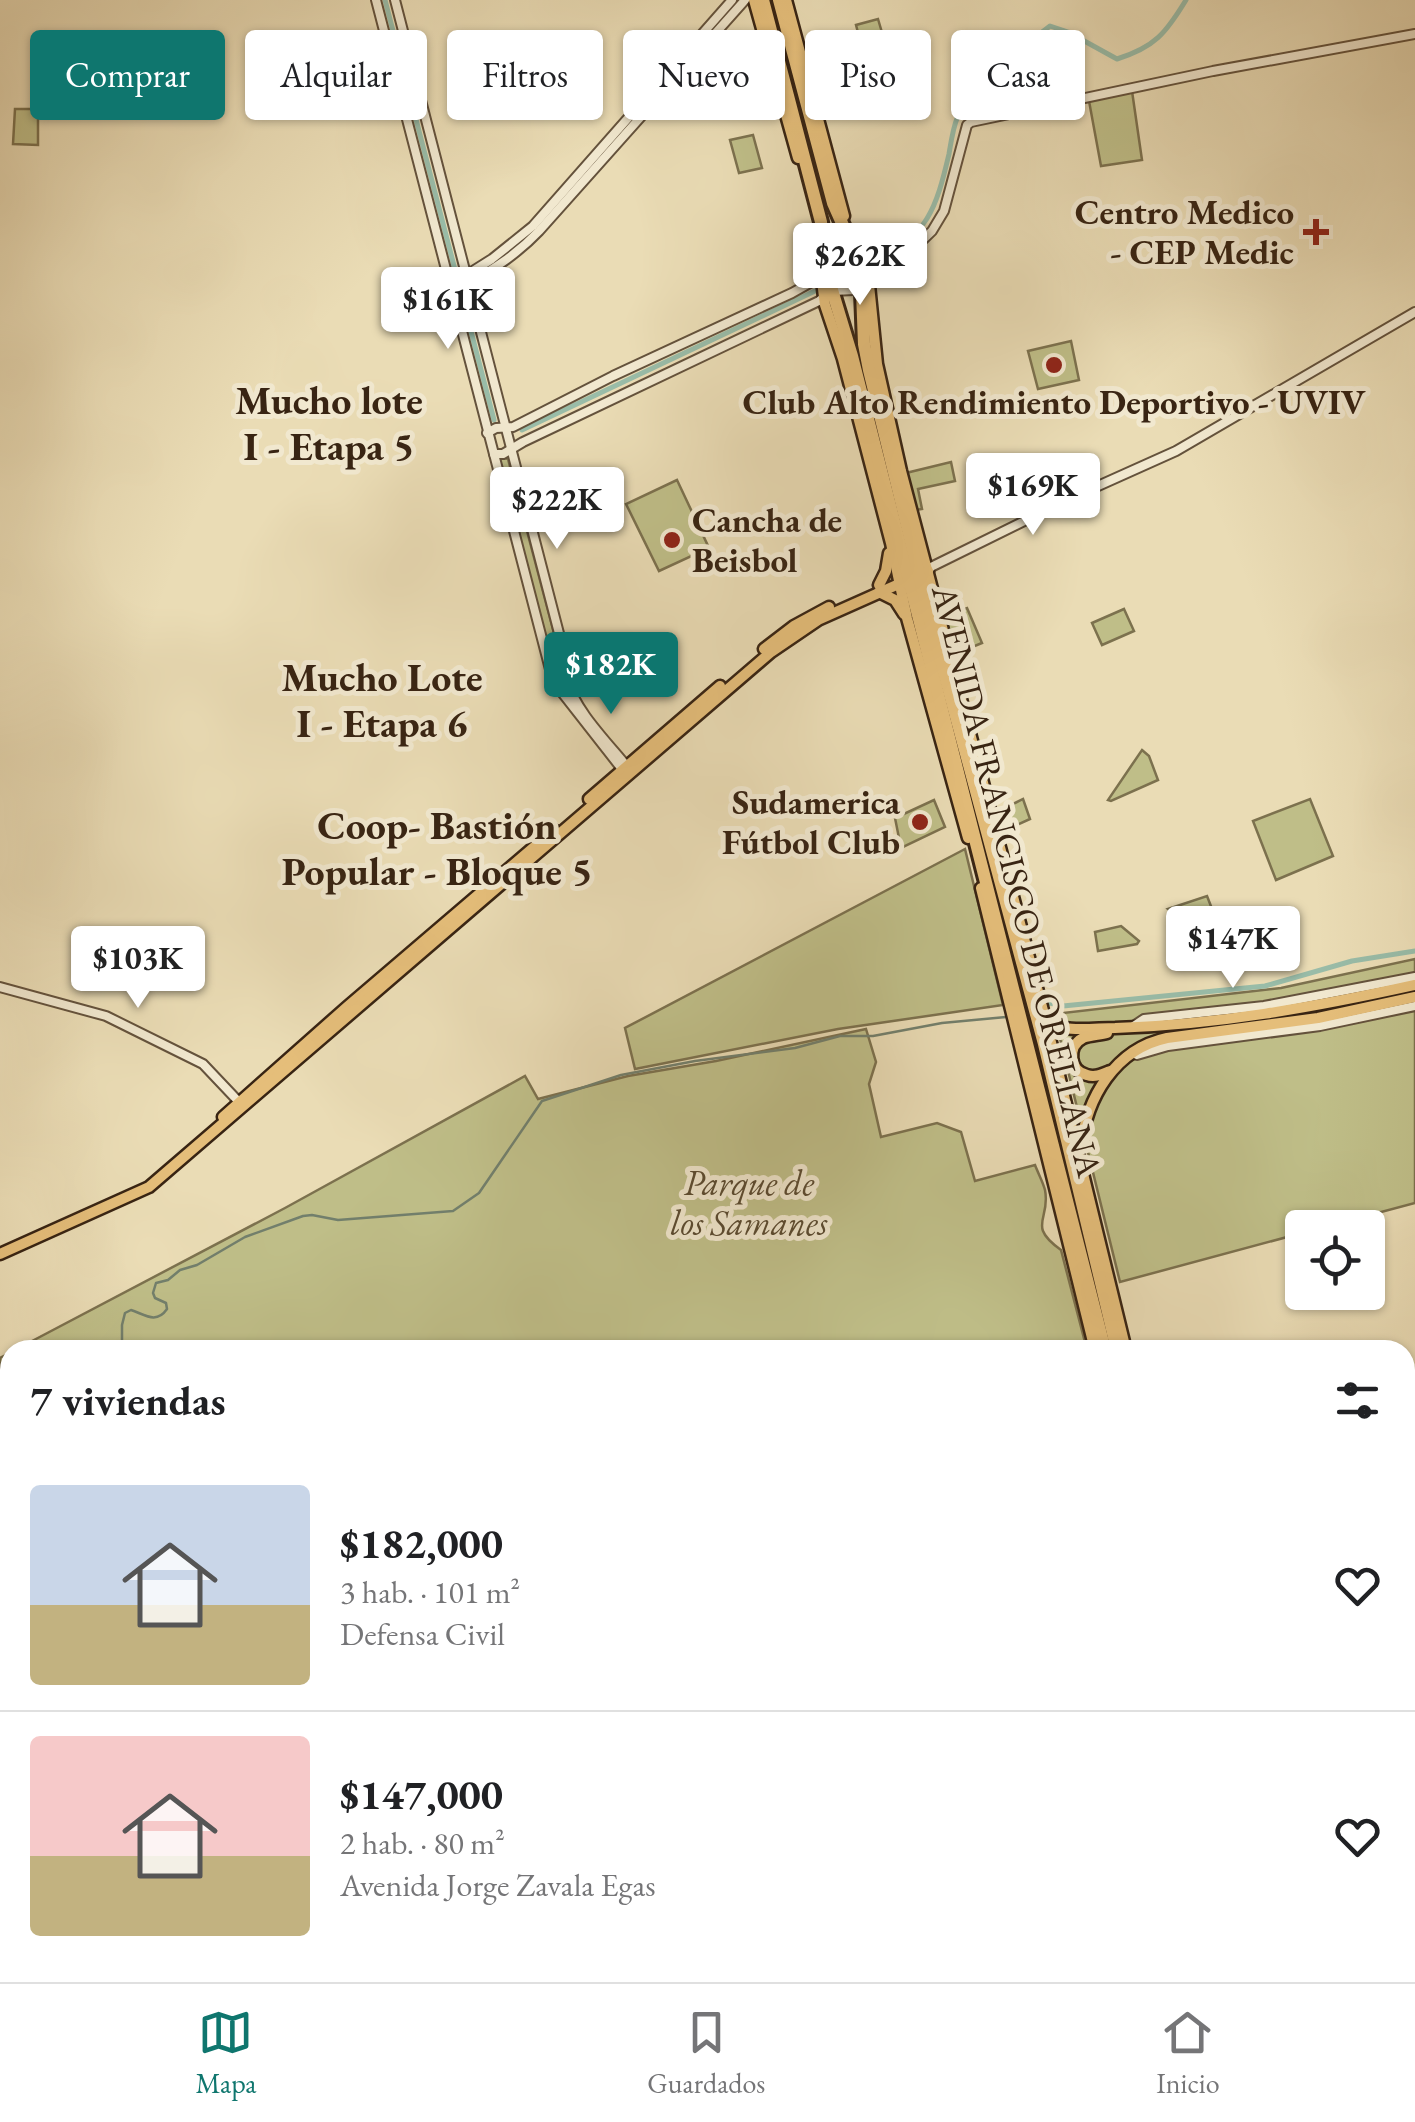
<!DOCTYPE html>
<html lang="es">
<head>
<meta charset="utf-8">
<style>
	body { margin:0; font-family:"EB Garamond",serif; background:#f6f6f6; color:#202124; height:100vh; display:flex; flex-direction:column; font-size:38px; white-space:nowrap }
	* { box-sizing:border-box; margin:0 }
	p { font-size:32px; color:#757577 }
	.icon { flex:none; width:55px; height:55px; fill:none; stroke:currentColor; stroke-width:2; stroke-linecap:round; stroke-linejoin:round }
	.map { position:relative; flex:1; overflow:hidden }
	.side { position:absolute; left:0px; top:1340px; width:1415px; height:642px; display:flex; flex-direction:column; background:#fff; border-radius:30px 30px 0 0; box-shadow:0 2px 8px #0004 }
	.side>* { flex:none }
	.hud { position:absolute; left:30px; top:30px; width:1355px; height:90px; display:flex; gap:20px }
	.controls { position:absolute; left:1285px; top:1210px; display:grid; gap:20px }
	.controls a { display:grid; place-items:center; width:100px; height:100px; border-radius:10px; background:#fff; box-shadow:0 2px 8px #0004; font-size:50px }
	.price { position:absolute; translate:-50% -85px; padding:0 22px; border-radius:10px; background:#fff; color:#222; font-size:32px; line-height:65px; filter:drop-shadow(0 2px 5px #0008) }
	.price::after { content:''; position:absolute; left:50%; top:60px; width:30px; height:22px; margin-left:-15px; background:inherit; clip-path:polygon(0 0,100% 0,50% 100%) }
	.price.current { background:#0f766e; color:#fff }
	ul { padding:0; list-style:none }
	li { display:flex; align-items:center; gap:30px; height:250px; padding:0 30px }
	li+li { border-top:2px solid #e0e0e0 }
	li span { display:grid; place-items:center; flex:none; width:280px; height:200px; border-radius:10px; color:#555 }
	li>.icon { margin-inline-start:auto }
	span .icon { width:120px; height:120px; fill:#fffc; stroke-width:1 }
	li b { font-size:42px }
	h2 { display:flex; justify-content:space-between; align-items:center; height:120px; padding:0 30px; font-size:42px }
	.chip { padding:0 35px; border-radius:10px; background:#fff; box-shadow:0 2px 8px #0004; font-size:35px; line-height:90px }
	.chip.current { background:#0f766e; color:#fff }
	.menu { display:flex; justify-content:space-around; align-items:center; height:140px; border-top:2px solid #e0e0e0; background:#fff; font-size:28px; color:#757577 }
	.menu a { display:grid; justify-items:center; gap:5px }
	.menu .current { color:#0f766e }
	.map>svg:first-child { display:block }
</style>
</head>
<body>
<div class="map">
<svg width="1415" height="1982" viewBox="0 0 1415 1982">
	<rect width="100%" height="100%" fill="#eadcb5"/>
	<filter id="stains"><feTurbulence type="fractalNoise" baseFrequency=".002" numOctaves="4"/><feColorMatrix values="0 0 0 0 .2 0 0 0 0 .09 0 0 0 0 .02 0 0 0 .5 -.17"/></filter>
	<radialGradient id="worn" r=".72"><stop offset=".6" stop-color="#630" stop-opacity="0"/><stop offset="1" stop-color="#630" stop-opacity=".3"/></radialGradient>
	<g fill="#bfbe88" stroke="#7c714e" stroke-width="2.5">
		<polygon points="878,19 886,46 863,52 856,25"/>
		<polygon points="856,45 865,78 843,83 834,51"/>
		<polygon points="832,63 841,96 817,102 809,69"/>
		<polygon points="1132,91 1142,160 1101,166 1089,101"/>
		<polygon points="15,109 38,109 38,145 13,144"/>
		<polygon points="753,135 762,168 739,173 730,140"/>
		<polygon points="835,232 843,236 859,279 852,288 841,288 834,281 831,273 828,235"/>
		<polygon points="1071,341 1079,380 1038,389 1028,351"/>
		<polygon points="502,457 508,459 565,675 560,680 557,680 497,462"/>
		<polygon points="951,462 955,481 918,489 922,509 915,510 906,473"/>
		<polygon points="677,480 709,548 659,571 626,504"/>
		<polygon points="967,608 982,643 955,654 946,616"/>
		<polygon points="1124,609 1134,631 1102,645 1092,623"/>
		<polygon points="1142,750 1149,756 1158,780 1111,801 1108,800"/>
		<polygon points="1023,799 1030,819 1001,832 997,812"/>
		<polygon points="1310,799 1333,856 1276,880 1253,821"/>
		<polygon points="934,800 945,827 901,848 895,818"/>
		<polygon points="965,849 1003,1005 838,1029 635,1069 625,1028"/>
		<polygon points="1207,896 1230,955 1168,909"/>
		<polygon points="1121,926 1139,941 1137,944 1098,951 1095,932"/>
		<polygon points="1415,959 1415,1203 1325,1227 1302,1228 1302,1233 1120,1282 1054,1014 1281,988"/>
		<path d="M866 1029 876 1062 869 1084 881 1137 937 1123 961 1132 975 1181 1035 1165C1038 1173 1043 1182 1045 1190 1051 1220 1026 1225 1061 1250L1087 1350H15L285 1208 525 1076 538 1099 628 1076 716 1061Z"/>
		<polygon points="10,1353 10,1615 0,1629 0,1358"/>
		<polygon points="1405,1708 1412,1733 1415,1733 1415,1800 1407,1803"/>
	</g>
	<g fill="none" stroke-linecap="round" stroke-linejoin="round">
		<g stroke="#727f6c" stroke-width="2.5">
			<path d="M122 1350V1325L125 1313 131 1310C144 1314 156 1325 167 1309L166 1303 155 1298 153 1293 156 1283 168 1280 180 1270 197 1265 245 1237 303 1216 312 1215 338 1220 453 1211 479 1193 542 1101 621 1075 695 1061 795 1048 840 1036H873L942 1023 1006 1017"/>
			<polyline points="0,1595 10,1586"/>
		</g>
		<g stroke="#99bca8" stroke-width="5">
			<polyline points="385,0 494,420"/>
			<path d="M875 262C928 235 936 209 949 154 951 142 953 127 958 116 976 76 1017 52 1050 26L1068 32 1117 59C1155 47 1166 33 1186 0"/>
			<polyline points="522,430 815,291"/>
			<polyline points="1042,1006 1050,1003 1063,1006 1265,986 1352,961 1415,951"/>
		</g>
		<defs>
			<g id="minor">
				<polyline points="376,0 553,681 625,773"/>
				<path d="M395 0 561 641C565 655 565 668 568 681 574 710 611 746 629 769"/>
				<polyline points="465,276 492,259 533,226 732,0"/>
				<path d="M467 284C494 269 517 254 539 231L745 0"/>
				<polyline points="487,433 496,428 513,427 613,376 792,293 817,279 822,273"/>
				<polyline points="494,454 503,454 523,442 819,301 832,291 854,290 866,277 906,256 932,231 944,211 967,125 971,122 1213,71 1415,34"/>
				<polyline points="928,571 931,567 1069,499 1176,451 1415,312"/>
				<polyline points="0,987 106,1016 203,1064 239,1102"/>
				<polyline points="1132,1027 1144,1019 1264,1006 1415,977"/>
				<polyline points="1137,1055 1168,1046 1320,1026 1415,1006"/>
				<polyline points="1405,1650 1415,1647"/>
				<polyline points="1405,1658 1415,1655"/>
			</g>
			<g id="major">
				<polyline points="754,0 798,158"/>
				<polyline points="786,0 844,216"/>
				<polyline points="861,262 868,275 877,364 901,471 1046,1022 1126,1350"/>
				<polyline points="823,264 822,281 825,305 843,359 891,543 907,618 968,838"/>
				<polyline points="879,585 886,571 889,553"/>
				<polyline points="879,592 895,600 904,614"/>
				<polyline points="764,649 794,626 829,607"/>
				<polyline points="589,799 720,686"/>
				<polyline points="981,888 1095,1350"/>
				<path d="M1046 1022C1066 1033 1093 1028 1115 1028 1216 1025 1316 1007 1415 985"/>
				<path d="M1107 1033C1100 1035 1090 1035 1083 1038 1067 1046 1069 1071 1087 1075 1095 1078 1103 1074 1110 1071"/>
				<polyline points="223,1117 347,1007 554,830"/>
				<path d="M1081 1148C1086 1098 1115 1049 1167 1038L1318 1018 1415 997"/>
				<polyline points="0,1254 149,1187 771,652 818,620 928,571"/>
				<polyline points="1405,1490 1415,1487"/>
				<polyline points="1405,1500 1415,1497"/>
				<polyline points="1405,1854 1415,1852"/>
				<polyline points="1405,1862 1415,1860"/>
				<polyline points="1257,1972 1259,1982"/>
				<polyline points="1288,1972 1291,1982"/>
				<polyline points="238,1982 257,1972"/>
				<polyline points="257,1982 276,1972"/>
			</g>
			<g id="highway">
				<polyline points="763,0 821,222 826,270 852,356 1105,1350"/>
				<polyline points="779,0 833,203 861,266 864,344 869,370 930,620 1044,1044 1117,1350"/>
				<polyline points="1265,1972 1268,1982"/>
				<polyline points="1280,1972 1283,1982"/>
			</g>
		</defs>
		<use href="#minor" stroke="#64523c" stroke-width="12"/>
		<use href="#major" stroke="#382413" stroke-width="15"/>
		<use href="#highway" stroke="#382413" stroke-width="18"/>
		<use href="#minor" stroke="#f1e8cf" stroke-width="8"/>
		<use href="#major" stroke="#e5be7a" stroke-width="10"/>
		<use href="#highway" stroke="#e5be7a" stroke-width="12"/>
	</g>
	<g fill="#8f2418" stroke="#f1e8cf" stroke-width="4">
		<path d="M1311 217h10v10h10v10h-10v10h-10v-10h-10v-10h10z"/>
		<circle cx="1054" cy="365" r="10"/>
		<circle cx="672" cy="540" r="10"/>
		<circle cx="920" cy="822" r="10"/>
	</g>
	<g text-anchor="middle" stroke-width="10" stroke-linejoin="round" paint-order="stroke">
		<g font-size="35" font-weight="bold" fill="#382413" stroke="#f1e8cf" text-anchor="end">
			<text x="1294" y="224">Centro Medico<tspan x="1294" dy="40">- CEP Medic</tspan></text>
			<text x="1054" y="414" text-anchor="middle">Club Alto Rendimiento Deportivo - UVIV</text>
			<text x="692" y="532" text-anchor="start">Cancha de<tspan x="692" dy="40">Beisbol</tspan></text>
			<text x="900" y="814">Sudamerica<tspan x="900" dy="40">Fútbol Club</tspan></text>
		</g>
		<g font-size="35" fill="#382413" stroke="#f1e8cf">
			<text transform="translate(1017 881) rotate(76)" y="12">AVENIDA FRANCISCO DE ORELLANA</text>
		</g>
		<g font-size="35" font-style="italic" fill="#5a4a30" stroke="#f1e8cf">
			<text x="749" y="1195">Parque de<tspan x="749" dy="40">los Samanes</tspan></text>
		</g>
		<g font-size="40" font-weight="bold" fill="#382413" stroke="#f1e8cf">
			<text x="329" y="414">Mucho lote<tspan x="329" dy="46">I - Etapa 5</tspan></text>
			<text x="382" y="691">Mucho Lote<tspan x="382" dy="46">I - Etapa 6</tspan></text>
			<text x="437" y="839">Coop- Bastión<tspan x="437" dy="46">Popular - Bloque 5</tspan></text>
		</g>
	</g>
	<rect width="100%" height="100%" filter="url(#stains)"/>
	<rect width="100%" height="100%" fill="url(#worn)"/>
</svg>
<div class="controls">
<a><svg class="icon" aria-label="locate" viewBox="0 0 24 24"><circle cx="12" cy="12" r="6"/><path d="M12 2v4M12 18v4M2 12h4M18 12h4"/></svg></a>
</div>
<b class="price" style="left:860px;top:308px">$262K</b>
<b class="price" style="left:448px;top:352px">$161K</b>
<b class="price" style="left:1033px;top:538px">$169K</b>
<b class="price" style="left:557px;top:552px">$222K</b>
<b class="price current" style="left:611px;top:717px">$182K</b>
<b class="price" style="left:1233px;top:991px">$147K</b>
<b class="price" style="left:138px;top:1011px">$103K</b>
<div class="hud">
<a class="chip current">Comprar</a>
<a class="chip">Alquilar</a>
<a class="chip">Filtros</a>
<a class="chip">Nuevo</a>
<a class="chip">Piso</a>
<a class="chip">Casa</a>
</div>
<section class="side">
<h2>7 viviendas<svg class="icon" aria-label="filters" viewBox="0 0 24 24"><path d="M4 7h16M4 17h16"/><circle cx="9" cy="7" r="2"/><circle cx="15" cy="17" r="2"/></svg></h2>
<ul>
<li><span style="background:linear-gradient(#c9d6e8 60%,#c2b280 0)"><svg class="icon" aria-label="home" viewBox="0 0 24 24"><path d="M3 11l9-7 9 7M6 9v11h12V9"/></svg></span><div><b>$182,000</b><p>3 hab. · 101 m²</p><p>Defensa Civil</p></div><svg class="icon" aria-label="heart" viewBox="0 0 24 24"><path d="M12 20l-8-8c-3-5 5-10 8-4 3-6 11-1 8 4z"/></svg></li>
<li><span style="background:linear-gradient(#f6c9c9 60%,#c2b280 0)"><svg class="icon" aria-label="home" viewBox="0 0 24 24"><path d="M3 11l9-7 9 7M6 9v11h12V9"/></svg></span><div><b>$147,000</b><p>2 hab. · 80 m²</p><p>Avenida Jorge Zavala Egas</p></div><svg class="icon" aria-label="heart" viewBox="0 0 24 24"><path d="M12 20l-8-8c-3-5 5-10 8-4 3-6 11-1 8 4z"/></svg></li>
</ul>
</section>
</div>
<nav class="menu">
<a class="current"><svg class="icon" aria-label="map" viewBox="0 0 24 24"><path d="M3 6l6-2 6 2 6-2v14l-6 2-6-2-6 2zM9 4v14M15 6v14"/></svg>Mapa</a>
<a><svg class="icon" aria-label="saved" viewBox="0 0 24 24"><path d="M7 4h10v16l-5-4-5 4z"/></svg>Guardados</a>
<a><svg class="icon" aria-label="home" viewBox="0 0 24 24"><path d="M3 11l9-7 9 7M6 9v11h12V9"/></svg>Inicio</a>
</nav>
</body>
</html>
